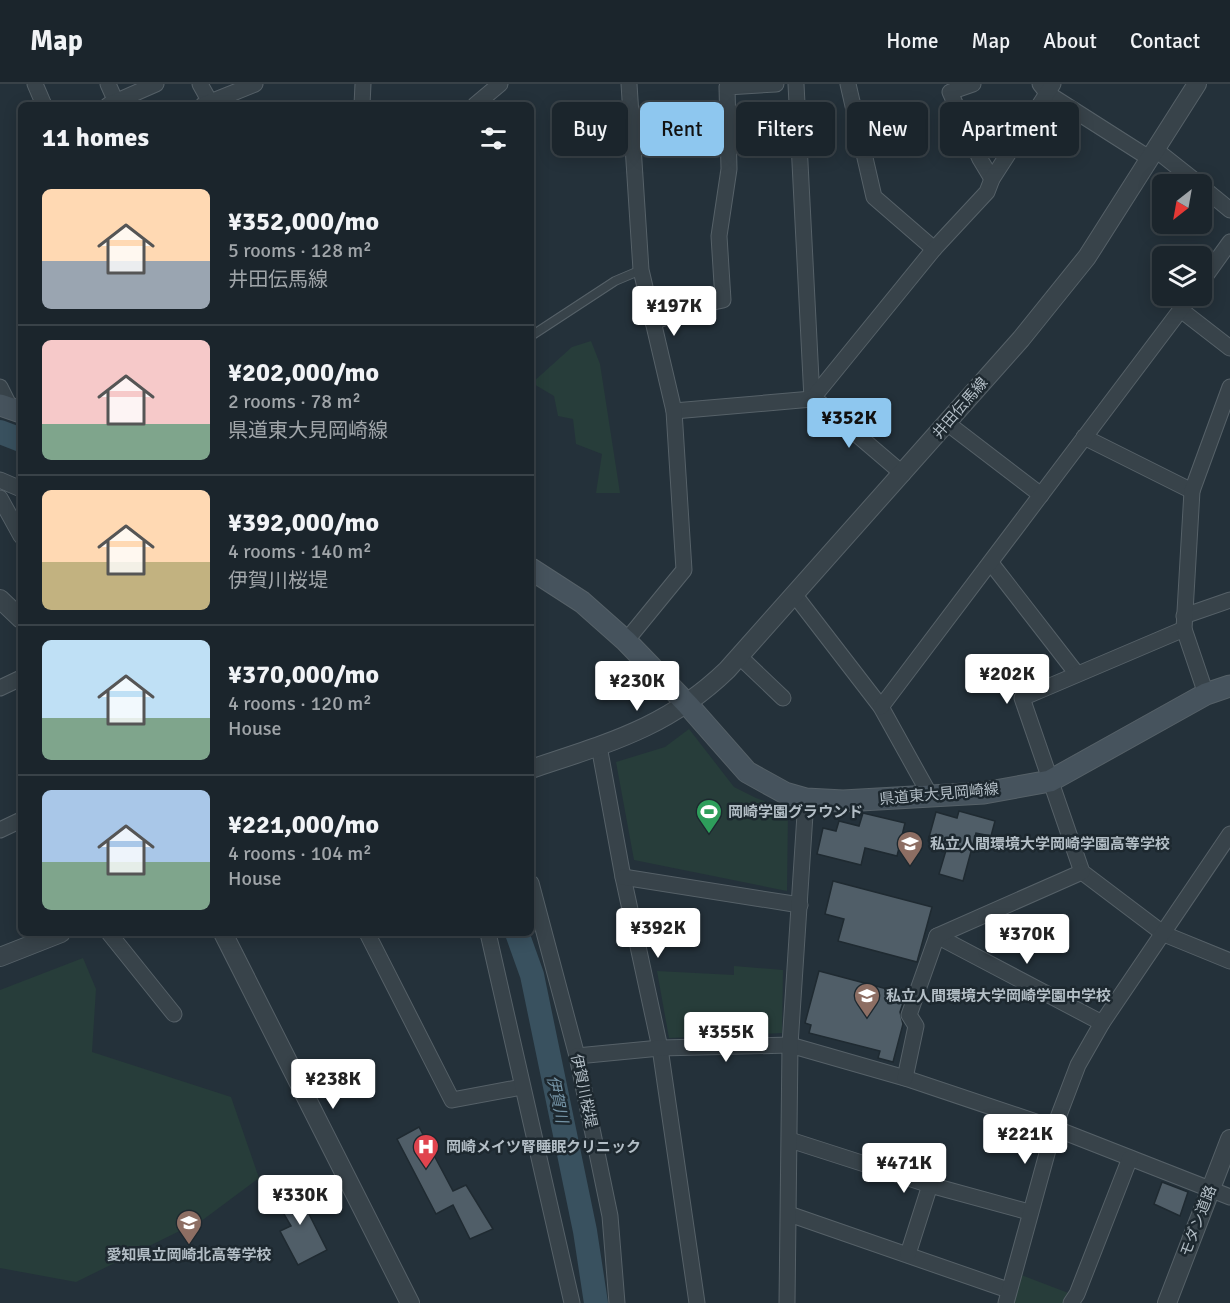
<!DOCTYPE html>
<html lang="en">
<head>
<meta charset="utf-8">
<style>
	body { margin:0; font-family:Signika,"Noto Sans JP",sans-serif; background:#283138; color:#f1f3f6; height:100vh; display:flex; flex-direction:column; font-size:22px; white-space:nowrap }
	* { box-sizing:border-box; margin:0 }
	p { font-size:20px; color:#a0a5a9 }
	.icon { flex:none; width:33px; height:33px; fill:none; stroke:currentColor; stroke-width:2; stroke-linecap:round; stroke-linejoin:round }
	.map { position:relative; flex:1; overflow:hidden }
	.details { position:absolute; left:18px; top:18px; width:516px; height:834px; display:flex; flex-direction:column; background:#1b252c; border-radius:9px; box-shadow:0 3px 15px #0003,0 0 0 2px #394248 }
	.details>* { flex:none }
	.guide { position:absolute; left:552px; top:18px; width:570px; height:54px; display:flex; gap:12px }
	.needle { width:39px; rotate:211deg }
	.controls { position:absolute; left:1152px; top:90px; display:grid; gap:12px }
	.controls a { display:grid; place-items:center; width:60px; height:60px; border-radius:9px; background:#1b252c; box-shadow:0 3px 15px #0003,0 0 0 2px #394248; font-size:30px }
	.price { position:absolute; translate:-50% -51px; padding:0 14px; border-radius:6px; background:#fff; color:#222; font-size:20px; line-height:39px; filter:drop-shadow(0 2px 3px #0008) }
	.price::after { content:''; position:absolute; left:50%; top:36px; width:18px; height:14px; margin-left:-9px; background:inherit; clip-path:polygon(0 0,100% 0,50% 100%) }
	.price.current { background:#8ec7ef; color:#111 }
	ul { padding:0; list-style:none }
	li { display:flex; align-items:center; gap:18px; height:150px; padding:0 24px }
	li+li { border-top:2px solid #394248 }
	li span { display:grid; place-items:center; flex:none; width:168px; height:120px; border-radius:9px; color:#555 }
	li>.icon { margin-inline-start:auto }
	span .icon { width:72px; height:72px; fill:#fffc; stroke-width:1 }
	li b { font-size:26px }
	h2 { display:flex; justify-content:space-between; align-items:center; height:72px; padding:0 24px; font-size:26px }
	.chip { padding:0 21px; border-radius:9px; background:#1b252c; box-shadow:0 3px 15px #0003,0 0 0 2px #394248; font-size:21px; line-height:54px }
	.chip.current { background:#8ec7ef; color:#111 }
	header { display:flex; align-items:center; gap:36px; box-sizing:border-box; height:84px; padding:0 30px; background:#1b252c; border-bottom:2px solid #394248 }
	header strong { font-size:28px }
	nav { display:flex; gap:33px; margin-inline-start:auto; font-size:21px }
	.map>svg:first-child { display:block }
</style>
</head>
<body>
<header>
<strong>Map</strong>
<nav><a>Home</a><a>Map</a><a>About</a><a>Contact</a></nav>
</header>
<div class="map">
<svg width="1230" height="1219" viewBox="0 0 1230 1219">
	<rect width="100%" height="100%" fill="#24313a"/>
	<g fill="#273d3a">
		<polygon points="591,257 600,280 620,409 596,409 602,370 576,360 573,335 558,332 554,312 532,299 572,263"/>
		<polygon points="689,645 734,703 756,714 788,726 787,807 634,776 616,678 665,663"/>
		<polygon points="83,874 96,905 92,968 231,1013 259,1094 204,1135 76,1198 0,1184 0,906"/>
		<polygon points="734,882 783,886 782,949 669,954 657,887 734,891"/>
		<polygon points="1016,1189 1071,1210 1064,1219 1009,1219"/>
	</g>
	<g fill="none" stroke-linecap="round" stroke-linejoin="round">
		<g stroke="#39515f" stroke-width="24">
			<polyline points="0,348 21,356"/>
			<polyline points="517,849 532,891 585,1147 596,1219"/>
		</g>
	</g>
	<g fill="#505e68" stroke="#1f2a31" stroke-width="1.5">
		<polygon points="959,727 995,737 991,752 976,749 963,797 939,790 947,763 928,757 936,728 957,734"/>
		<polygon points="863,729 905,739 897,772 865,764 861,781 817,770 823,744 836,747 839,737 859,742"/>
		<polygon points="833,797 932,823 917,878 838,857 844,835 825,830"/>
		<polygon points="819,887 906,910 900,928 903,940 893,978 878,974 880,967 809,949 811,941 805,939"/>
		<polygon points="419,1043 453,1107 466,1101 493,1145 470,1155 453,1121 436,1130 397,1055"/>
		<polygon points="1162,1098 1188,1108 1180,1132 1154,1120"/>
		<polygon points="300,1100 309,1115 303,1118 327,1166 298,1181 280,1147 291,1142 275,1115"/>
	</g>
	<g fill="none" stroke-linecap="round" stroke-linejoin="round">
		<defs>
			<polyline id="service" points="531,252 615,197 641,186"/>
			<g id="minor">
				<polyline points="35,0 44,21"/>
				<polyline points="108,0 116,18"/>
				<polyline points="200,0 210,18"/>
				<polyline points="796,0 812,315"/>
				<polyline points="848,0 874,113 934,165"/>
				<polyline points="973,0 950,8 980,75 992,95"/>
				<polyline points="1040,0 1047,9 1149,74"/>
				<polyline points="108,21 156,0"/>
				<polyline points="203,21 255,0"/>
				<polyline points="362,21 363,0"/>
				<polyline points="475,21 500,0"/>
				<polyline points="1156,66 1199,100"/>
				<polyline points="1202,103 1230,126"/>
				<polyline points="1202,197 1230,158"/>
				<polyline points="1181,226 1230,264"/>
				<polyline points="653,238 695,222 723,216 719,152 729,85 727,3 776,0"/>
				<polyline points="0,303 11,325"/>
				<polyline points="812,315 934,165 987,108 992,95 1053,0"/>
				<polyline points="674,327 812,315 820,319 903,390"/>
				<polyline points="947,339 1041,411"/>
				<polyline points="1084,353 1192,407"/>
				<polyline points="0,396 21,405"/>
				<polyline points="0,414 21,452"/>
				<polyline points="991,479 1077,590"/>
				<polyline points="794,510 881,623 931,713"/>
				<polyline points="1184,532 1230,516"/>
				<polyline points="1184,545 1022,614 1082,788 1164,850 1230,877"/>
				<polyline points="626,557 684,486 674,327 641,186 629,0"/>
				<polyline points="739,572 783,614"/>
				<polyline points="0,604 21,594"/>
				<polyline points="1206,610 1184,545 1192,407 1230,303"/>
				<polyline points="881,623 1191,212"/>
				<polyline points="599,662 623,793 660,964 697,1219"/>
				<polyline points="0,746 21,736"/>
				<polyline points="623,793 800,821"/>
				<polyline points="531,799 577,972 610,1132 617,1219"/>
				<polyline points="109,849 174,930"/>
				<polyline points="367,849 452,1016 522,1003"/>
				<polyline points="488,849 572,1219"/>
				<polyline points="937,852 1102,939"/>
				<polyline points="577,972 660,964 790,961 905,994 1054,1044 1230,1113"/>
				<polyline points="905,994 916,942 909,931 937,852 1082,788"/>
				<polyline points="790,1056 930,1101 1029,1128"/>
				<polyline points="789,1130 1008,1206"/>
				<polyline points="908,1170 930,1101"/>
				<polyline points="787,1219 790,961 806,715"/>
				<polyline points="1006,1219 1054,1044 1078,981 1102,939 1230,750"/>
				<polyline points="1071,1219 1077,1210 1130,1074"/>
			</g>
			<g id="tertiary">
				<polyline points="0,515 21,535"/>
				<path d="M531 685C608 659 667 644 727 586L1021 255 1087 173 1197 0"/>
				<polyline points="223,849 410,1219"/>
				<polyline points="0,873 61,849"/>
				<polyline points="1167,1219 1230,1055"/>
			</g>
			<g id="secondary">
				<polyline points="0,321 21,328"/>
				<polyline points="531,485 582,518 626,557 688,621 747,688 785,709 806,715 843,717 984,709 1050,697 1206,610 1230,602"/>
			</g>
		</defs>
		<use href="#service" stroke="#566168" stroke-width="10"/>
		<use href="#minor" stroke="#566168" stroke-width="17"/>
		<use href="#tertiary" stroke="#566168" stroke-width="20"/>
		<use href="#secondary" stroke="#566168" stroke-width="23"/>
		<use href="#service" stroke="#38434a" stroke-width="8"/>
		<use href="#minor" stroke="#38434a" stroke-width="15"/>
		<use href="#tertiary" stroke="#38434a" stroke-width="18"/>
		<use href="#secondary" stroke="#46535d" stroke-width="21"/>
	</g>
	<defs>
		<symbol id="stadium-pin" viewBox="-11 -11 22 30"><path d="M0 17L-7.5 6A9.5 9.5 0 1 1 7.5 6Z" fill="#2e9e5b" stroke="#1d282f"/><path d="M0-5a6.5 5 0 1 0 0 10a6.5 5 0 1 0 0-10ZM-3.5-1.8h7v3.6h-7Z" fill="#fff"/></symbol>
		<symbol id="school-pin" viewBox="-11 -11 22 30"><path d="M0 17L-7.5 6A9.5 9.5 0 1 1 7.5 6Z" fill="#8d6e63" stroke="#1d282f"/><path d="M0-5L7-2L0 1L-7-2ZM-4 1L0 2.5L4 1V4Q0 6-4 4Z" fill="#fff"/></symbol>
		<symbol id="hospital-pin" viewBox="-11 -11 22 30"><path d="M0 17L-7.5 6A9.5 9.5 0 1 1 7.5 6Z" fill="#e0444e" stroke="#1d282f"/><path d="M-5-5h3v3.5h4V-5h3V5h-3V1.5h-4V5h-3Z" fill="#fff"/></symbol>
	</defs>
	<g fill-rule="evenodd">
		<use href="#stadium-pin" x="694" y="713" width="30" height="40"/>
		<use href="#school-pin" x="895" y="745" width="30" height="40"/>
		<use href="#school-pin" x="852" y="897" width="30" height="40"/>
		<use href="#hospital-pin" x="411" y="1048" width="30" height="40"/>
		<use href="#school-pin" x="174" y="1124" width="30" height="40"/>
	</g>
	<g text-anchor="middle" stroke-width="5" stroke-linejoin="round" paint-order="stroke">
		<g font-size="15" fill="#b3bec6" stroke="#1d282f">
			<text transform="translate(960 324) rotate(-49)" y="5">井田伝馬線</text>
			<text transform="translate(939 710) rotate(-5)" y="5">県道東大見岡崎線</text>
			<text transform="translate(584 1007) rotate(78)" y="5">伊賀川桜堤</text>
			<text transform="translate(1198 1137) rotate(-69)" y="5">モダン道路</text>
		</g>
		<g font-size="15" font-weight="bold" fill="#b3bec6" stroke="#1d282f" text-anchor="start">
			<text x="728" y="733">岡崎学園グラウンド</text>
			<text x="930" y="765">私立人間環境大学岡崎学園高等学校</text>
			<text x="886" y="917">私立人間環境大学岡崎学園中学校</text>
			<text x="446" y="1068">岡崎メイツ腎睡眠クリニック</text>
			<text x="189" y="1176" text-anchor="middle">愛知県立岡崎北高等学校</text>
		</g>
		<g font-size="16" font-style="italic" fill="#7695a7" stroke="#1d282f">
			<text transform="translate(558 1015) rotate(78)" y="6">伊賀川</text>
		</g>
	</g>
</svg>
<div class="controls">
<a><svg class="needle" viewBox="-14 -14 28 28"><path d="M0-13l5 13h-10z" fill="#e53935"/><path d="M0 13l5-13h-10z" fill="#a0a5a9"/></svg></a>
<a><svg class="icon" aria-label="layers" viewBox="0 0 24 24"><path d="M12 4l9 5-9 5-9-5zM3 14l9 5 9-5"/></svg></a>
</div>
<b class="price" style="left:674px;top:253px">¥197K</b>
<b class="price current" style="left:849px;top:365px">¥352K</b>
<b class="price" style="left:1007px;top:621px">¥202K</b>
<b class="price" style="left:637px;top:628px">¥230K</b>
<b class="price" style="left:658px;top:875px">¥392K</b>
<b class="price" style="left:1027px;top:881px">¥370K</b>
<b class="price" style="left:726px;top:979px">¥355K</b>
<b class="price" style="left:333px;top:1026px">¥238K</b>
<b class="price" style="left:1025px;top:1081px">¥221K</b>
<b class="price" style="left:904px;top:1110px">¥471K</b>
<b class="price" style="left:300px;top:1142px">¥330K</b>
<div class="guide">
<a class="chip">Buy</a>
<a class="chip current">Rent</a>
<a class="chip">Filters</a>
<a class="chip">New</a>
<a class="chip">Apartment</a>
</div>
<section class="details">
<h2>11 homes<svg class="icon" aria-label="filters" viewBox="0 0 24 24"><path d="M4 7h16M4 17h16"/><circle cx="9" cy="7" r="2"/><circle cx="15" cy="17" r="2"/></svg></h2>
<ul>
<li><span style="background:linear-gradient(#ffd9b3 60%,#9aa5b1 0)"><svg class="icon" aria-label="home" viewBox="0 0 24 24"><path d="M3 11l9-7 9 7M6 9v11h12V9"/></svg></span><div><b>¥352,000/mo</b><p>5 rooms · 128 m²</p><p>井田伝馬線</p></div></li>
<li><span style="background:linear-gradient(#f6c9c9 70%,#7fa58c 0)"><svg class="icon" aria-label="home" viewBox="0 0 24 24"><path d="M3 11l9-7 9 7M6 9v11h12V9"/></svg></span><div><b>¥202,000/mo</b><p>2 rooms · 78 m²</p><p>県道東大見岡崎線</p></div></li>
<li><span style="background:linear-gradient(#ffd9b3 60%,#c2b280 0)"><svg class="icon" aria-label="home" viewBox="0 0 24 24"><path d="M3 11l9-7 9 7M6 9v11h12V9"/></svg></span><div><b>¥392,000/mo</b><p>4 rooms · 140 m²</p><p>伊賀川桜堤</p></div></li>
<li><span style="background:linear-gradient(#bfe0f5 65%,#7fa58c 0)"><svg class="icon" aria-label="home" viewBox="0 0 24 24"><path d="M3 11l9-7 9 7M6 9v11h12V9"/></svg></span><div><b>¥370,000/mo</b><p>4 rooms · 120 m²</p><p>House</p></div></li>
<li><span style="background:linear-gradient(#a9c7e8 60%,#7fa58c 0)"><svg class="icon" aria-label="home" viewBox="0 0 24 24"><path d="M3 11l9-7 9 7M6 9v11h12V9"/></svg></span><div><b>¥221,000/mo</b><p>4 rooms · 104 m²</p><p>House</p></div></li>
</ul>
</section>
</div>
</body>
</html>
